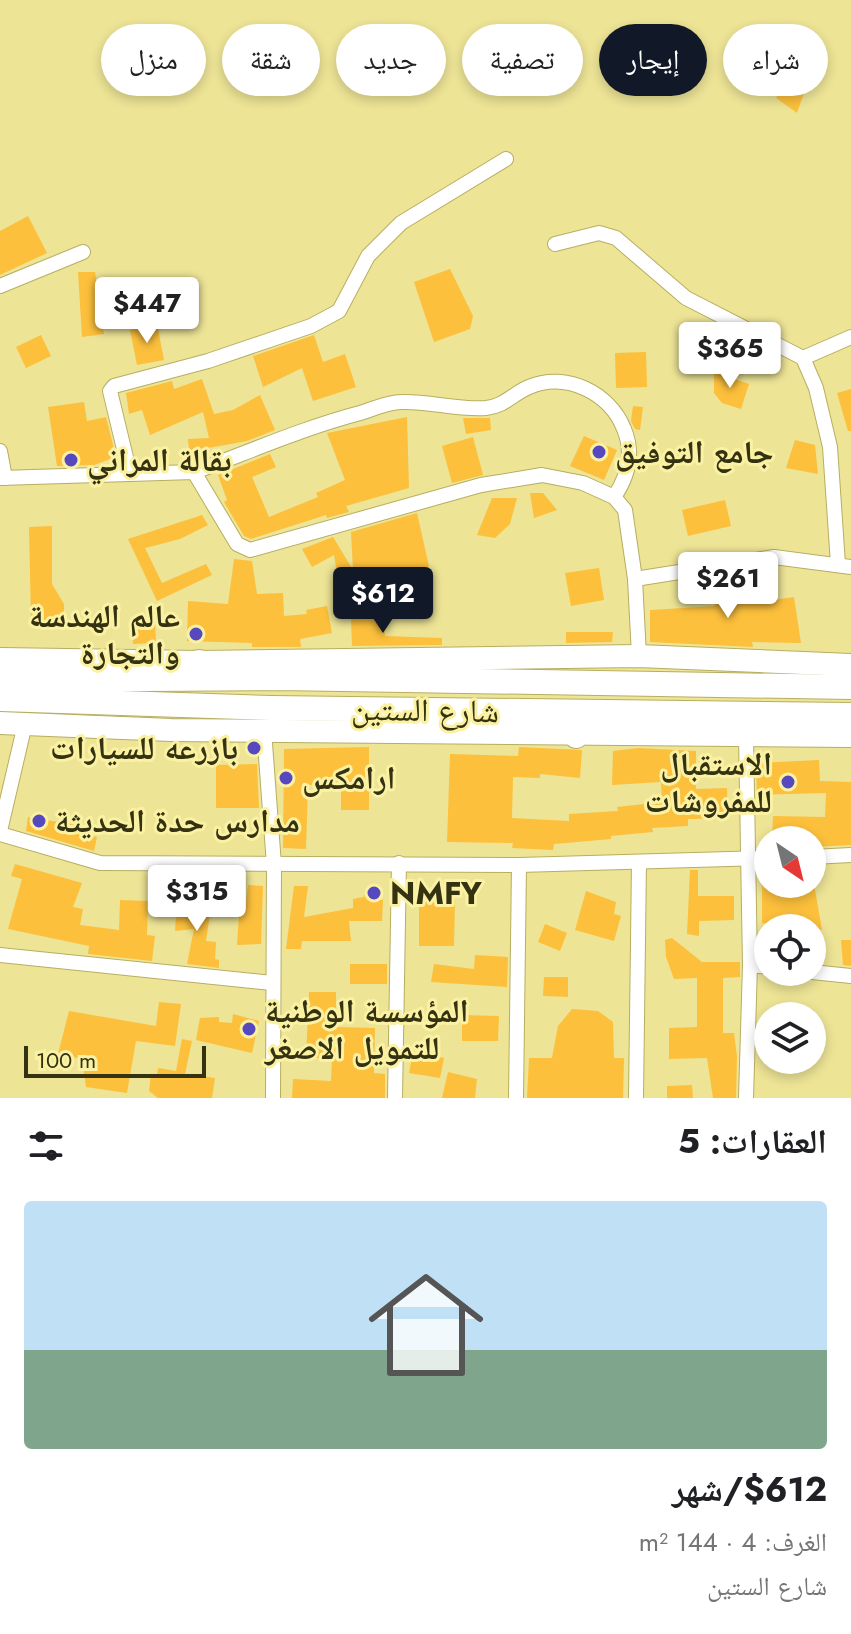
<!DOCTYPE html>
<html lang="ar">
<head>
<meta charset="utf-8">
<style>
	body { margin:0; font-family:Jost,"Noto Naskh Arabic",sans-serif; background:#f2f2f2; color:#202124; direction:rtl; height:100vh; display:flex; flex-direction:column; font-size:30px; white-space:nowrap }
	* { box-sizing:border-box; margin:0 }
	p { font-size:26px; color:#757577 }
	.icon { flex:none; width:44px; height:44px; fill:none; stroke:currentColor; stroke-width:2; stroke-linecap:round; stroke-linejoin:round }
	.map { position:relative; height:1098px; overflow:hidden; direction:ltr }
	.panel { display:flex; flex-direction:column; background:#fff; flex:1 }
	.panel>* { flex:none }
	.hud { position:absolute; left:24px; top:24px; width:804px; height:72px; direction:rtl; display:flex; gap:16px }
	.needle { width:52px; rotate:145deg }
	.buttons { position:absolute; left:754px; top:826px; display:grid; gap:16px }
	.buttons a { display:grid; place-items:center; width:72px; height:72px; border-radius:50%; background:#fff; box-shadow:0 4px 12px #0003; font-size:40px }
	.scale { position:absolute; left:24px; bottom:20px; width:182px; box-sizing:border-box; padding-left:8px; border:4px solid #353211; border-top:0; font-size:22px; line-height:28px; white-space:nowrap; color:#353211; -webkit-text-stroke:6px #faf1a3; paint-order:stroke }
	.price { position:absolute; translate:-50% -68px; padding:0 18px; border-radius:8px; background:#fff; color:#222; font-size:26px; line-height:52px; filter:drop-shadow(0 2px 4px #0008) }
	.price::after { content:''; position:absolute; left:50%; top:48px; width:24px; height:18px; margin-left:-12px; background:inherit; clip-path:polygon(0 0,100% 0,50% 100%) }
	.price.selected { background:#111827; color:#fff }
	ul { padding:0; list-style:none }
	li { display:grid; align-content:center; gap:16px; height:424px; padding:0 24px }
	li span { display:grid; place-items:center; height:248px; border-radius:8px; color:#555 }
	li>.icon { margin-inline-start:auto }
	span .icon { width:144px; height:144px; fill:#fffc; stroke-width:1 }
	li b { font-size:34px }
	h2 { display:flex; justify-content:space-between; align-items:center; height:96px; padding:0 24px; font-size:34px }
	.pill { padding:0 28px; border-radius:36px; background:#fff; box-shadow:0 4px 12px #0003; font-size:28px; line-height:72px }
	.pill.selected { background:#111827; color:#fff }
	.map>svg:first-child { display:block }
</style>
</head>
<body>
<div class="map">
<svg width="851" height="1098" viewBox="0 0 851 1098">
	<rect width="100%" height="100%" fill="#ede496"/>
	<g fill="#fcc03c">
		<polygon points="785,83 804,93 797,113 776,98"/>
		<polygon points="28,216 47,253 0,275 0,231"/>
		<polygon points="450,269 473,316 470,329 434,342 414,282"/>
		<polygon points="78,272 95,272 104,334 82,337"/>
		<polygon points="157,324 164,360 137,365 130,330"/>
		<polygon points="41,335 51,356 26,368 16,347"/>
		<polygon points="314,335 323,362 345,354 356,387 313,401 302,368 263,387 253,356"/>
		<polygon points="646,352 647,387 616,388 615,353"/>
		<polygon points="714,372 749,384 741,409 722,403 714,393"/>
		<polygon points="202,379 214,414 233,410 260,395 275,430 247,441 203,449 203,458 190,462 188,439 209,438 203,412 150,435 142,410 129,414 126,393 172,381 174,389"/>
		<polygon points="851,389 851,431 848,431 837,393"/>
		<polygon points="84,402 87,421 106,417 116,457 94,465 57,466 48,407"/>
		<polygon points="633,406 643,407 640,430 635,429 631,421"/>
		<polygon points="407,417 409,488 346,506 349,512 327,518 326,515 251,539 244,536 224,502 227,500 218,475 270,454 276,467 252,477 269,517 318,497 316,493 345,480 327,433"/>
		<polygon points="463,418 490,418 491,430 466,434"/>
		<polygon points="584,436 617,450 604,480 570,466"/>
		<polygon points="473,437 483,475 452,483 442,446"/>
		<polygon points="795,440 815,445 818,474 786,468"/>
		<polygon points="530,493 543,493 557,510 534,518"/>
		<polygon points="492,498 517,498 510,524 495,538 477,535"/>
		<polygon points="725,500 731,526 688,536 682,510"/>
		<polygon points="417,513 429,566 405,580 382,580 383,589 341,597 334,555 312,567 302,549 333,537 353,570 351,532"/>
		<polygon points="202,515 208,525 180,539 145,548 162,583 206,564 212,575 157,601 128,539"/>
		<polygon points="52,526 52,584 64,604 64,619 46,626 31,619 29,527"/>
		<polygon points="234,559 252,561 257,594 283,593 284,616 307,614 306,610 327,606 332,633 300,639 301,647 252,647 252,643 187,641 188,601 228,604"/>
		<polygon points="599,568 604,600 571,606 565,573"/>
		<polygon points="744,577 747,604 794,597 801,643 752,642 753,647 650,642 650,610 715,606 714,581"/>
		<polygon points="384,616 385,636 442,638 442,645 352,646 351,619"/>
		<polygon points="155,620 156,643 133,644 132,621"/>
		<polygon points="566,632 613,632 612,642 566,643"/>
		<polygon points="369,747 369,810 341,810 341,784 308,785 306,849 283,848 284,749"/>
		<polygon points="519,747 582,750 580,778 540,774 540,778 513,777 512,818 569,821 569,814 618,811 617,807 662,802 661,782 612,785 613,751 638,748 696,751 696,789 727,788 728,818 688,819 688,826 652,828 653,832 611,836 611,839 554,844 553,850 512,848 513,843 447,842 450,754 518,756"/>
		<polygon points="819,760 820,781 851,782 851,845 814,847 812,840 772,840 773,816 825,817 826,793 757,795 756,763"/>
		<polygon points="257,764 259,808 216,808 216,765"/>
		<polygon points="28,817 88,827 86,834 97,837 94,851 26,831"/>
		<polygon points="15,864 82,883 73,907 83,909 80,925 119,930 120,900 148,901 147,935 155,936 152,961 88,954 89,946 8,929 22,879 11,876"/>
		<polygon points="690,870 698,870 698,896 734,896 734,920 699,921 699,936 687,934"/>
		<polygon points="762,884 814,884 822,930 762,923"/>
		<polygon points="248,885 263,886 261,944 237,945 239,913 245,912"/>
		<polygon points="294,886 308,886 304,917 353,908 353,899 364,897 366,889 379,890 379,899 383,900 382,921 349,921 351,941 302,941 301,949 286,949"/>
		<polygon points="586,891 616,902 614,914 621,916 614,941 575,930"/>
		<polygon points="191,898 194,905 211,907 206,941 216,942 215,959 219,960 219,968 187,964 194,929 175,931 177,900"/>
		<polygon points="419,900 455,900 454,946 419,946"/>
		<polygon points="545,924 567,933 560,951 538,942"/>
		<polygon points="672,938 702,962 740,962 740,977 723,978 723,1033 734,1033 737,1057 736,1098 713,1098 707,1058 669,1059 669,1028 697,1027 697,978 674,979 666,957 665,940"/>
		<polygon points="841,940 851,940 851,966 843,965"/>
		<polygon points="475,955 508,957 507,987 431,982 434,964 474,969"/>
		<rect x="350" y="964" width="37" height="20"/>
		<polygon points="544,977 568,977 568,997 543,996"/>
		<polygon points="309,992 336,992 336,1027 375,1028 374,1073 385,1074 385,1098 292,1098 293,1079 331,1081 332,1058 306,1058"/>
		<polygon points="159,1002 181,1004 175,1046 136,1041 127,1093 86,1087 82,1059 58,1054 69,1011 156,1026"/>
		<polygon points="572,1009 598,1011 613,1022 614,1058 624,1058 623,1098 527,1098 529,1058 552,1058 558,1026"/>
		<polygon points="233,1014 259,1021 252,1053 196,1040 200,1018 219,1017 219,1022 232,1023"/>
		<polygon points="462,1015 499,1016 498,1041 462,1041"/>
		<polygon points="182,1039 192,1041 185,1074 215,1078 212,1098 158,1098 149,1091 151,1074 157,1075 158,1068 176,1071"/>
		<polygon points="413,1052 444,1058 440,1078 409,1073"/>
		<polygon points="448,1072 477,1079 475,1098 442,1098"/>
		<polygon points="692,1085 693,1098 667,1098 667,1086"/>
	</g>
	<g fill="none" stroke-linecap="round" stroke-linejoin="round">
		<defs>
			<g id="minor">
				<polyline points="555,244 599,233 616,238 686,298 803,358 816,388 830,447 838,564"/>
				<polyline points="0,286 83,252"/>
				<polyline points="803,358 851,337"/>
				<polyline points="0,451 5,478"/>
				<path d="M194 472C249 452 303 428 360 413 373 409 388 402 401 402 429 401 457 410 486 408 505 406 512 394 529 387 566 371 610 393 624 429 634 453 629 475 614 497"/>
				<polyline points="130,474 110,391 114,386 208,361 311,326 339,311 368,256 401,223 506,159"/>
				<polyline points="0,478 194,472 237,544 250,550 481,485 542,475 583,483 614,497 625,510 635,579 639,656"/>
				<polyline points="635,579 774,557 851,567"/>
				<polyline points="264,730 274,865 273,1098"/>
				<polyline points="0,831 25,724"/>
				<polyline points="0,834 100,863 519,865 768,858"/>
				<polyline points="812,857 851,855"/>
				<polyline points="0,955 272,983"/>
				<polyline points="750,965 768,967"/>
				<polyline points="812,972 851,976"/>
				<polyline points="395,1098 399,863"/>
				<polyline points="516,1098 519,865"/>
				<polyline points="636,1098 639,862"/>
				<polyline points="746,1098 750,965 746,736"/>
			</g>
			<g id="primary">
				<polyline points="0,659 199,662 639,656 851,665"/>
				<polyline points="0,723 171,730 851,736"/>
			</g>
			<g id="trunk">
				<polyline points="199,662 239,670"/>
				<polyline points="0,680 280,678 851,687"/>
				<polyline points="0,699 271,708 851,715"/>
				<polyline points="576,736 577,712"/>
			</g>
		</defs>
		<use href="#minor" stroke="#b7ae61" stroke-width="16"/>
		<use href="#primary" stroke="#b7ae61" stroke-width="24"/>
		<use href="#trunk" stroke="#b7ae61" stroke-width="26"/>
		<use href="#minor" stroke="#fff" stroke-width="14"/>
		<use href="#primary" stroke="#fff" stroke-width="22"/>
		<use href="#trunk" stroke="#fff" stroke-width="24"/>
	</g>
	<g fill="#5649c0" stroke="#faf1a3" stroke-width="3">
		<circle cx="599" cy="452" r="8"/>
		<circle cx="71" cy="460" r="8"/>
		<circle cx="196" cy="634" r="8"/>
		<circle cx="254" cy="748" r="8"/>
		<circle cx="286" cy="778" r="8"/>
		<circle cx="788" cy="782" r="8"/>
		<circle cx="39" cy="821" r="8"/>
		<circle cx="374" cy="893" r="8"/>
		<circle cx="249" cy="1029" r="8"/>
	</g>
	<g text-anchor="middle" stroke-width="6" stroke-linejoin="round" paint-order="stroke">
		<g font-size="32" font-weight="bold" fill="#353211" stroke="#faf1a3" text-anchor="start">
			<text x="615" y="463">جامع التوفيق</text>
			<text x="87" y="471">بقالة المراني</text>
			<text x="180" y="627" text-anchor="end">عالم الهندسة<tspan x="180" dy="37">والتجارة</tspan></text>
			<text x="238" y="759" text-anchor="end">بازرعه للسيارات</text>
			<text x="772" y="775" text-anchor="end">الاستقبال<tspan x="772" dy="37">للمفروشات</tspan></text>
			<text x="302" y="789">ارامكس</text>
			<text x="55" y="832">مدارس حدة الحديثة</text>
			<text x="390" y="904">NMFY</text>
			<text x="265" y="1022">المؤسسة الوطنية<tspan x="265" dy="37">للتمويل الاصغر</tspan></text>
		</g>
		<g font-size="32" fill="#353211" stroke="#faf1a3">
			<text transform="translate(425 710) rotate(1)" y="11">شارع الستين</text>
		</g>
	</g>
</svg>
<div class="buttons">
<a><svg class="needle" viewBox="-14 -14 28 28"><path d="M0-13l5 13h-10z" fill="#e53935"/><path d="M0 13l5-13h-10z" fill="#757577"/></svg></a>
<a><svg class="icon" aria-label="locate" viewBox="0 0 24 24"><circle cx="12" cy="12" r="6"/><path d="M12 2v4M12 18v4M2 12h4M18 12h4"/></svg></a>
<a><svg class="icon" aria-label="layers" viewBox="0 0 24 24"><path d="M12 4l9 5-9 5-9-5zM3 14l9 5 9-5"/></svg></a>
</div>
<div class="scale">100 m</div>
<b class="price" style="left:147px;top:345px">$447</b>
<b class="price" style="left:730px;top:390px">$365</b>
<b class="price" style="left:728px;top:620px">$261</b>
<b class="price selected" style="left:383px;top:635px">$612</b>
<b class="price" style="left:197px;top:933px">$315</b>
<div class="hud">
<a class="pill">شراء</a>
<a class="pill selected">إيجار</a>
<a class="pill">تصفية</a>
<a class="pill">جديد</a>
<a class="pill">شقة</a>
<a class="pill">منزل</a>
</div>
</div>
<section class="panel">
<h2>العقارات: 5<svg class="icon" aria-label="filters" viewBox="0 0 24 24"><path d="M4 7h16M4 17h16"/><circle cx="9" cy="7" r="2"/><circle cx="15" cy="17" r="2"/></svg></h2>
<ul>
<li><span style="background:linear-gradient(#bfe0f5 60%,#7fa58c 0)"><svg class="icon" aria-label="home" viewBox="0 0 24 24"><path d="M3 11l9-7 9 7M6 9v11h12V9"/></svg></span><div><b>$612/شهر</b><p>الغرف: 4 · 144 m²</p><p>شارع الستين</p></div></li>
</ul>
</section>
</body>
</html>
